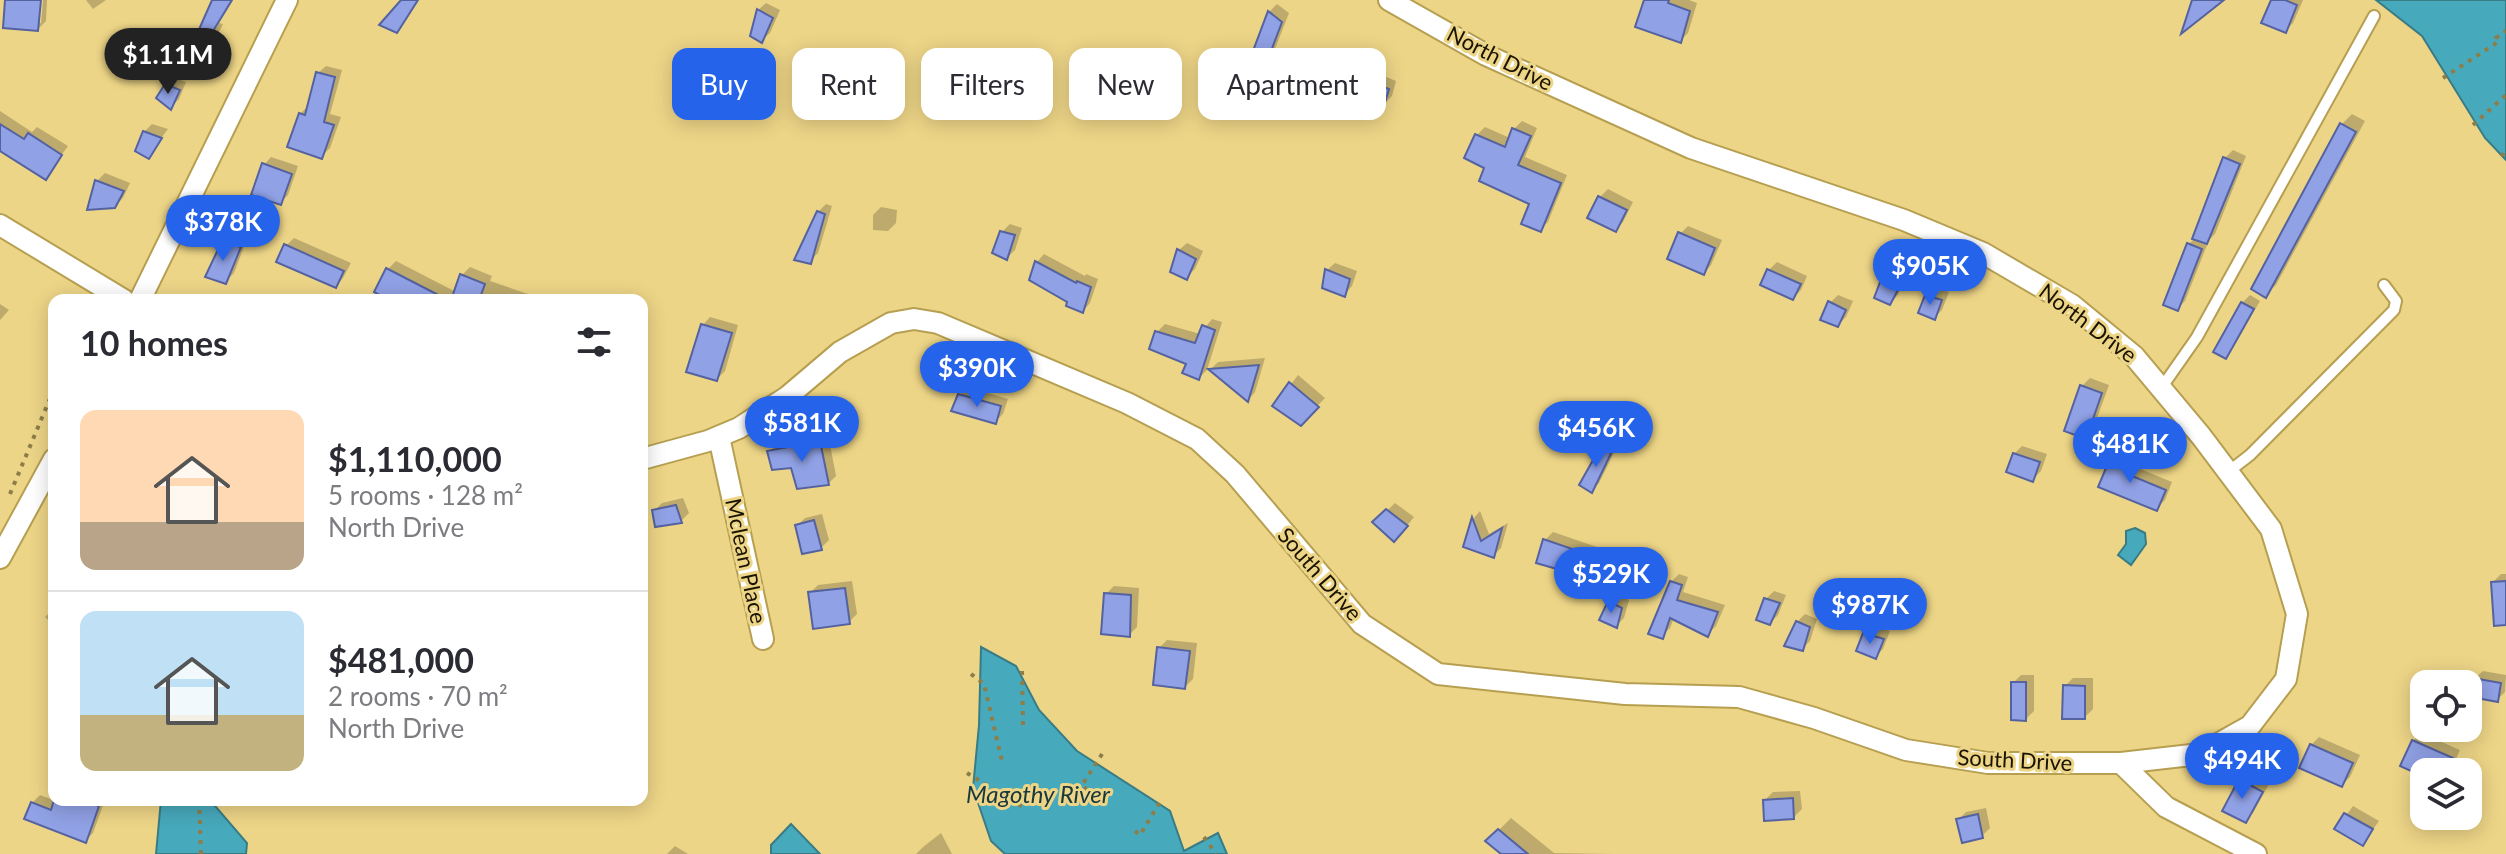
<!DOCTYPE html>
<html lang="en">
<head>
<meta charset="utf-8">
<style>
	body { margin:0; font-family:Lato,sans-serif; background:#f2f2f3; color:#2b2b33; height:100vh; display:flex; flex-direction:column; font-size:30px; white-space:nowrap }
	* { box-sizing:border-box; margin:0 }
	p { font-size:26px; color:#7c7c81 }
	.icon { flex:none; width:44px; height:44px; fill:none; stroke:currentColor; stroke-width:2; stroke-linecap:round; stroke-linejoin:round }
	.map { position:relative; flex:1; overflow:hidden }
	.panel { position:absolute; left:48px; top:294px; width:600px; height:512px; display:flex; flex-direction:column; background:#fff; border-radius:16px; box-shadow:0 4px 20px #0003 }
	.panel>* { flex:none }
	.top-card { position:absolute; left:672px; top:48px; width:760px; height:72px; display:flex; gap:16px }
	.tools { position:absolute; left:2410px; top:670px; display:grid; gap:16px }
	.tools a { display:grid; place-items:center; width:72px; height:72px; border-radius:16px; background:#fff; box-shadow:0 4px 20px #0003; font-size:40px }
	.price { position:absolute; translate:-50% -68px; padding:0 18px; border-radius:28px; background:#2563eb; color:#fff; font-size:26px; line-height:52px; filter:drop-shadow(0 2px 4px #0008) }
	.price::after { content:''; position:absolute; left:50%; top:48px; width:24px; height:18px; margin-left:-12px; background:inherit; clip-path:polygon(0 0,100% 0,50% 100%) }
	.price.selected { background:#222; color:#fff }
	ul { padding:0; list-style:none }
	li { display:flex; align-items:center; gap:24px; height:200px; padding:0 32px }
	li+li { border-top:2px solid #e1e1e2 }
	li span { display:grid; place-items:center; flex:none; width:224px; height:160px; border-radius:16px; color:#555 }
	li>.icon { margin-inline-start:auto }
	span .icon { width:96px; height:96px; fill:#fffc; stroke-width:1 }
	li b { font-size:34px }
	h2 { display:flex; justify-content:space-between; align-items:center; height:96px; padding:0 32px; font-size:34px }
	.tag { padding:0 28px; border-radius:16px; background:#fff; box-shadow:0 4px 20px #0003; font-size:28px; line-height:72px }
	.tag.selected { background:#2563eb; color:#fff }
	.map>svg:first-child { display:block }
</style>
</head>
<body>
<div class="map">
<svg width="2506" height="854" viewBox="0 0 2506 854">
	<rect width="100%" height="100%" fill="#edd587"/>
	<g fill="#47a9bc" stroke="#3a7c84" stroke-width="2">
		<polygon points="2376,0 2506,0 2506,160 2485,138 2422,36"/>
		<polygon points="2135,528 2145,533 2146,544 2131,565 2118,555 2126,544 2126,531"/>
		<polygon points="981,647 1016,666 1039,710 1077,751 1170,811 1184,851 1218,833 1227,854 1005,854 991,841 973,788 979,725"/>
		<polygon points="161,800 210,800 247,843 246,854 156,854"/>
		<polygon points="791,824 820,854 771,854 771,845"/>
	</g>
	<g fill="#0003">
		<polygon points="7,0 39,0 37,23 41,23 43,0 47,0 46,21 38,29"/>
		<polygon points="86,0 106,0 93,9"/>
		<polygon points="212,0 233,0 219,23 223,24 213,44 205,52"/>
		<polygon points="1646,0 1689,0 1697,3 1688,33 1680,41"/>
		<polygon points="2273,0 2303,0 2293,23 2285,31"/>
		<polygon points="766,3 780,10 770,33 762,40 758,10"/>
		<polygon points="1277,4 1289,13 1275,49 1267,57 1255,50 1269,12"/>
		<polygon points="326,66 342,70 330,114 341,117 330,148 322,156 300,114 308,106 318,73"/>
		<polygon points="1367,69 1396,81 1392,96 1384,104 1359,77"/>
		<polygon points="175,78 186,82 179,99 171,107 167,86"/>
		<polygon points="0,111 32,132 37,127 68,146 45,178 0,149"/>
		<polygon points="2352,114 2365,121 2276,285 2265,295 2342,124"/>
		<polygon points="1522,121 1537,128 1525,157 1567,175 1548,222 1540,230 1532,203 1486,167 1477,135 1485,127 1510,138 1514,129"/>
		<polygon points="152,124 168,129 148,156 144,132"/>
		<polygon points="2233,150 2246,156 2215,234 2209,240 2185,301 2177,309 2189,244 2194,239 2225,158"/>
		<polygon points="271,157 298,166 288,195 280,203 264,165"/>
		<polygon points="105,173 130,183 123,198 114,207 97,181"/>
		<polygon points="1608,189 1633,202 1623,222 1615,230 1600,197"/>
		<polygon points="826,204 832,206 818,253 810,261 818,212"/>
		<polygon points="881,207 897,210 896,223 888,231 873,230 873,215"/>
		<polygon points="1010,224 1022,228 1015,250 1007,258 1002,232"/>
		<polygon points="1688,226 1722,240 1711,265 1704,273 1680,234"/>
		<polygon points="231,234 247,239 234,273 226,281 223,242"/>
		<polygon points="294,238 351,263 343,278 336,286 286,246"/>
		<polygon points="1187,243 1203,251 1195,269 1187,277 1179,250"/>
		<polygon points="1044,254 1085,276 1086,274 1098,279 1090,303 1083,311 1031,279 1037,262"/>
		<polygon points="396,261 456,292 462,275 470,267 492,276 490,281 531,295 529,300 393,300 388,269"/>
		<polygon points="1777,262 1807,276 1801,290 1793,298 1769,270"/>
		<polygon points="1335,263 1357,271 1352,286 1345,294 1327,270"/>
		<polygon points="1892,270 1907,276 1898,295 1890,303 1884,278"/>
		<polygon points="1935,288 1949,292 1942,310 1934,318 1927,296"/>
		<polygon points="1838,295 1853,301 1846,317 1838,325 1830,303"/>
		<polygon points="2250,295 2260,301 2233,348 2226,356 2242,303"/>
		<polygon points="0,304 9,310 0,320"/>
		<polygon points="710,317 738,325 725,371 717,379 703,325"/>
		<polygon points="1212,319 1222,322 1207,370 1199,378 1157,332 1165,324 1200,334"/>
		<polygon points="1265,358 1255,392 1248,400 1211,369 1218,362"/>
		<polygon points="1298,375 1325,398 1300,424 1275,406"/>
		<polygon points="2090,378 2109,385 2093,429 2085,436 2082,386"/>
		<polygon points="968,387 1008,399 1003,414 995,422 959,395"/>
		<polygon points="828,434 836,476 828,484 770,451 778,444"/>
		<polygon points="1611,437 1620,441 1599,483 1592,490 1603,445"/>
		<polygon points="2022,446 2047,454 2041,471 2033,479 2014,454"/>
		<polygon points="2121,449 2143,458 2138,468 2172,482 2165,500 2157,508 2113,457"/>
		<polygon points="683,498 689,513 681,521 656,524 654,511 662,503"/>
		<polygon points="1395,503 1414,517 1402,532 1375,522"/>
		<polygon points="1480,511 1489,534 1508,523 1501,548 1493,556 1466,545 1474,518"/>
		<polygon points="822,514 829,540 821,548 797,526 805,518"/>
		<polygon points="1553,532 1600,548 1593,567 1585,575 1545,540"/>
		<polygon points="1679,574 1688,577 1683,592 1725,605 1716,626 1708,634 1674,618 1670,628 1662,636 1671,582"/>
		<polygon points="2501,574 2506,574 2506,600 2493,582"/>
		<polygon points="852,581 857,614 849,622 810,593 818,585"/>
		<polygon points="1114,586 1139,588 1137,627 1129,635 1106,594"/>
		<polygon points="1774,591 1786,595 1778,615 1770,623 1766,599"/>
		<polygon points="1617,594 1629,600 1624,618 1616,626 1610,602"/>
		<polygon points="54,608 54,626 45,617"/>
		<polygon points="1805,614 1817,619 1810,641 1802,649 1797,622"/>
		<polygon points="1873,626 1890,631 1883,649 1875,657 1865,634"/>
		<polygon points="1167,640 1197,643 1193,679 1185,687 1159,648"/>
		<polygon points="2483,671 2506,675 2505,692 2497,700 2475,678"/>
		<polygon points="2021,675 2034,675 2034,711 2026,719 2013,683"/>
		<polygon points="2073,678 2093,678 2093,709 2085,717 2065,686"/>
		<polygon points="2421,733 2460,750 2450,772 2424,772 2424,774 2413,741"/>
		<polygon points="2319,737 2360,755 2350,777 2342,785 2311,745"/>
		<polygon points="2248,773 2269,784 2253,813 2245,821 2241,780"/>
		<polygon points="1800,791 1802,809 1794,817 1765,800 1773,792"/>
		<polygon points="40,795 56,801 105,800 93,833 85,841 32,803"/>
		<polygon points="2353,806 2379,821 2363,843 2337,828"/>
		<polygon points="1986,808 1990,828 1982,836 1958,820 1966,812"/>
		<polygon points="1511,818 1554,853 1612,854 1504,854 1488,841"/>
		<polygon points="941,833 952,854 916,854 923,847"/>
		<polygon points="675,846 688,854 667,854"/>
	</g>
	<g fill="#90a1e5" stroke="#5462a0" stroke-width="2">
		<polygon points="5,0 41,0 38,31 3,28"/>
		<polygon points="212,0 232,0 213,31 217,33 205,54 200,52 198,56 189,52"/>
		<polygon points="401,0 418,0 397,33 379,25"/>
		<polygon points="1644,0 1669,0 1668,3 1690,11 1681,43 1635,27"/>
		<polygon points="2192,0 2224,0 2181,34"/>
		<polygon points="2271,0 2285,0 2297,5 2286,33 2261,23"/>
		<polygon points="757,9 773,18 762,43 750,36"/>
		<polygon points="1268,11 1282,22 1268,59 1253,51"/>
		<polygon points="316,72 335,77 324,122 334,125 322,159 287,147 299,113 305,115"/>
		<polygon points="1357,76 1389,89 1384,106 1350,92"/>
		<polygon points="165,84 180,90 171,110 156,98"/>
		<polygon points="2340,123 2356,132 2266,298 2251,289"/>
		<polygon points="0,124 24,139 28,133 62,155 46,180 0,151"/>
		<polygon points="1512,128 1531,136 1518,165 1561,183 1541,232 1521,224 1529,204 1479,181 1484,168 1464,158 1475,134 1505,147"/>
		<polygon points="143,131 162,138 149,159 135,151"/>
		<polygon points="2223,157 2240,164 2207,244 2192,239"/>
		<polygon points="262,163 292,174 281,205 251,195"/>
		<polygon points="95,180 124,191 115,208 87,210"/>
		<polygon points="1598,196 1627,210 1616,232 1587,218"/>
		<polygon points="817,211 825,214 811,264 794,260"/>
		<polygon points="1000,231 1015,235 1007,260 992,253"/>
		<polygon points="1678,232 1715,248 1704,275 1667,259"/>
		<polygon points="222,241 241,247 226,284 205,277"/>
		<polygon points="2187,243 2202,249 2178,311 2163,305"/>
		<polygon points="284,244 344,271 336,288 276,262"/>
		<polygon points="1177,249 1196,259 1187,280 1170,272"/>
		<polygon points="1035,261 1076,283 1077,281 1091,287 1083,313 1066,306 1067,302 1029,280"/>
		<polygon points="386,268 448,300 389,300 374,292"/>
		<polygon points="1325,269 1350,279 1345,297 1322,288"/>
		<polygon points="1767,269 1801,284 1793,300 1760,285"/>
		<polygon points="460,274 485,284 479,300 451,300"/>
		<polygon points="1882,277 1901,284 1890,305 1874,298"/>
		<polygon points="1925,295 1942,300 1935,320 1918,313"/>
		<polygon points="1828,301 1846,310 1838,327 1820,320"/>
		<polygon points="2241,302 2254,309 2226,359 2213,352"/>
		<polygon points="701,324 732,333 717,381 686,372"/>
		<polygon points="1202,325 1215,330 1199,380 1182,373 1186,364 1149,349 1155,331 1195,343"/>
		<polygon points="1259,365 1248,402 1208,369"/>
		<polygon points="1289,382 1319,407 1301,426 1272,406"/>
		<polygon points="2080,385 2102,393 2086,439 2064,431"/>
		<polygon points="958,394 1001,406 996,424 951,411"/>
		<polygon points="820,441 829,485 797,489 791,468 772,470 767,451"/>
		<polygon points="1602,444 1613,449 1592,493 1579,485"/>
		<polygon points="2013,453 2040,462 2033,482 2006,472"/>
		<polygon points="2111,456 2136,466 2132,476 2166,490 2157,511 2098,487"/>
		<polygon points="676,505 682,523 655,527 652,510"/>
		<polygon points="1386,509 1408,526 1394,542 1372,522"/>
		<polygon points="1472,517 1481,541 1502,528 1494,558 1463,547"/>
		<polygon points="814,520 822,550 802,554 795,525"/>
		<polygon points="1543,539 1593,556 1585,577 1536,563"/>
		<polygon points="1670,581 1682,585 1677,600 1718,612 1708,637 1670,618 1663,639 1648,634"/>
		<polygon points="2506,581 2506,625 2494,626 2491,582"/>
		<polygon points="845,588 850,624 813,629 808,592"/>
		<polygon points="1104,593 1131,595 1130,637 1101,634"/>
		<polygon points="1764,598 1780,603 1770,625 1756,620"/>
		<polygon points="1608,601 1622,608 1617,628 1599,620"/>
		<polygon points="1796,621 1810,627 1803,651 1784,646"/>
		<polygon points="1863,633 1884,639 1876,659 1856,651"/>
		<polygon points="1157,647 1190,651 1185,689 1153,685"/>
		<polygon points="2473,678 2501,683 2498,702 2471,697"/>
		<polygon points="2011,682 2026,682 2026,721 2011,720"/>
		<polygon points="2063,685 2085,686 2085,719 2062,719"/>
		<polygon points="2412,740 2453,758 2447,772 2424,772 2424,777 2400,766"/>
		<polygon points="2310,744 2353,763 2342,787 2299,768"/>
		<polygon points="2239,779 2263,792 2246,823 2222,811"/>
		<polygon points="1793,798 1794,819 1764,821 1763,800"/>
		<polygon points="54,800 83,800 99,806 86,843 24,819 31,802 51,810"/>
		<polygon points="2344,813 2373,829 2363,846 2334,829"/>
		<polygon points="1978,814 1983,838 1962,843 1956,819"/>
		<polygon points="1498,829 1528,854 1501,854 1485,841"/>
	</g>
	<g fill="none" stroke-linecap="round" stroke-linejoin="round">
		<defs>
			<g id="lane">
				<polyline points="2162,387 2197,337 2374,16"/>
				<polyline points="2228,472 2250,455 2394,310 2396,301 2384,285"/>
			</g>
			<g id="street">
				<polyline points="0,225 124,300"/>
				<polyline points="140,300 287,0"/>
				<polyline points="719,437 763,639"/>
				<polyline points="642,459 708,441 739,428 787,397 840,352 891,323 914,319 938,323 1127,403 1197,439 1235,474 1362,624 1438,674 1625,694 1739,697 1814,718 1906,750 1988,763 2121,763 2200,754 2250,726 2286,679 2297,614 2271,529 2201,436 2134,356 2072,305 1983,253 1904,220 1691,148 1486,55 1389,0"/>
				<polyline points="0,558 54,459"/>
				<polyline points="2121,763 2166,807 2256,854"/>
			</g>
		</defs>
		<use href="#lane" stroke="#b69f51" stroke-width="14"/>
		<use href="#street" stroke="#b69f51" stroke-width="24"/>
		<g stroke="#8d7d49" stroke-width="4" stroke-dasharray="4 6" stroke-linecap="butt">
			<polyline points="2443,78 2498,42 2496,38 2506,31"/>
			<polyline points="2473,125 2506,95"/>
			<polyline points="2501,156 2506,152"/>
			<polyline points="10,494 54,389"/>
			<polyline points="1022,671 1023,726"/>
			<polyline points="971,674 984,684 1002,761"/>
			<polyline points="967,773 1026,809"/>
			<polyline points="1087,790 1082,785 1104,751"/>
			<polyline points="199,800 201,854"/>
			<polyline points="1135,831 1140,835 1160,802"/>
			<polyline points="1204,837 1216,854"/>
		</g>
		<use href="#lane" stroke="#fff" stroke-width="10"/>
		<use href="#street" stroke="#fff" stroke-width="20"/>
	</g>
	<g text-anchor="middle" stroke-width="6" stroke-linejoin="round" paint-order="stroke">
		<g font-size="22" fill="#1a1300" stroke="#edd587">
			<text transform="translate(1500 58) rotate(27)" y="8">North Drive</text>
			<text transform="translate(2088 323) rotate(37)" y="8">North Drive</text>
			<text transform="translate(746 561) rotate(78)" y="8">Mclean Place</text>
			<text transform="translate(1320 574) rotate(49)" y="8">South Drive</text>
			<text transform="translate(2015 760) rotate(3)" y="8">South Drive</text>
		</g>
		<g font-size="24" font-style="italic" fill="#19373e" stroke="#edd587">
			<text x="1038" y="803">Magothy River</text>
		</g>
	</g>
</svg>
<div class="tools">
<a><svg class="icon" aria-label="locate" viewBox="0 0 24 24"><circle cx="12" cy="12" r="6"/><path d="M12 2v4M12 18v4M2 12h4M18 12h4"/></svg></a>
<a><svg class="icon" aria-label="layers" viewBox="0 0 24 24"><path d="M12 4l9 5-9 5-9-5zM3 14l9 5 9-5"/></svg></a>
</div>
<b class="price selected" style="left:168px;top:96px">$1.11M</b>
<b class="price" style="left:223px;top:263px">$378K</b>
<b class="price" style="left:1930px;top:307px">$905K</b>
<b class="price" style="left:977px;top:409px">$390K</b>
<b class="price" style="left:802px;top:464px">$581K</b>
<b class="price" style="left:1596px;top:469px">$456K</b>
<b class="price" style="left:2130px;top:485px">$481K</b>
<b class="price" style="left:1611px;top:615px">$529K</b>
<b class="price" style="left:1870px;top:646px">$987K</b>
<b class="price" style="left:2242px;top:801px">$494K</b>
<div class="top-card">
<a class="tag selected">Buy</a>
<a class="tag">Rent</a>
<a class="tag">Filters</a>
<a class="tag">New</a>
<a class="tag">Apartment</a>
</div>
<section class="panel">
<h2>10 homes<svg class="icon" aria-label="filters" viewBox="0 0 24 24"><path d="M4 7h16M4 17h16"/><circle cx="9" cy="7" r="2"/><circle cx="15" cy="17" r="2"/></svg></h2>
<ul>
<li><span style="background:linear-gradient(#ffd9b3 70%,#b9a48a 0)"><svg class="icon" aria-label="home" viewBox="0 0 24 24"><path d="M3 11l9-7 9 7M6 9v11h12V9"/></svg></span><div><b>$1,110,000</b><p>5 rooms · 128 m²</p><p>North Drive</p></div></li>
<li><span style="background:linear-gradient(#bfe0f5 65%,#c2b280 0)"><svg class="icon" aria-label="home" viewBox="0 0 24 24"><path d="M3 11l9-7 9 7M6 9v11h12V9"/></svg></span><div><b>$481,000</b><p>2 rooms · 70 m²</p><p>North Drive</p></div></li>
</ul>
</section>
</div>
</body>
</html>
